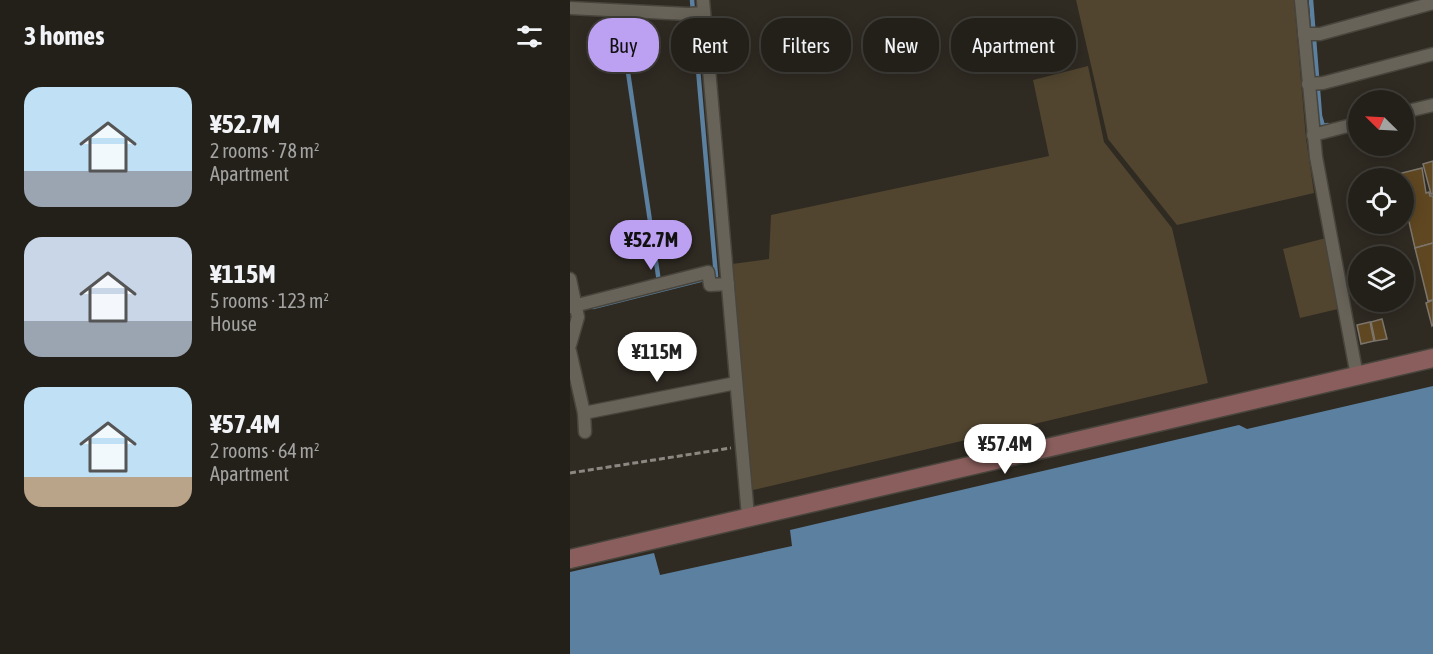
<!DOCTYPE html>
<html lang="en">
<head>
<meta charset="utf-8">
<style>
	body { margin:0; font-family:"Asap Condensed",sans-serif; background:#2f2d27; color:#f1f3f6; height:100vh; display:flex; flex-direction:column; font-size:22px; white-space:nowrap }
	* { box-sizing:border-box; margin:0 }
	p { font-size:20px; color:#a3a3a2 }
	.icon { flex:none; width:33px; height:33px; fill:none; stroke:currentColor; stroke-width:2; stroke-linecap:round; stroke-linejoin:round }
	.map { position:relative; flex:1; overflow:hidden }
	.drawer { display:flex; flex-direction:column; background:#23201a; width:570px }
	.drawer>* { flex:none }
	.hud { position:absolute; left:18px; top:18px; width:570px; height:54px; display:flex; gap:12px }
	.needle { width:39px; rotate:294deg }
	.buttons { position:absolute; left:778px; top:90px; display:grid; gap:12px }
	.buttons a { display:grid; place-items:center; width:66px; height:66px; border-radius:50%; background:#23201a; box-shadow:0 3px 15px #0003,0 0 0 2px #403e39; font-size:30px }
	.price { position:absolute; translate:-50% -51px; padding:0 14px; border-radius:21px; background:#fff; color:#222; font-size:20px; line-height:39px; filter:drop-shadow(0 2px 3px #0008) }
	.price::after { content:''; position:absolute; left:50%; top:36px; width:18px; height:14px; margin-left:-9px; background:inherit; clip-path:polygon(0 0,100% 0,50% 100%) }
	.price.current { background:#bca0f2; color:#111 }
	ul { padding:0; list-style:none }
	li { display:flex; align-items:center; gap:18px; height:150px; padding:0 24px }
	li span { display:grid; place-items:center; flex:none; width:168px; height:120px; border-radius:18px; color:#555 }
	li>.icon { margin-inline-start:auto }
	span .icon { width:72px; height:72px; fill:#fffc; stroke-width:1 }
	li b { font-size:26px }
	h2 { display:flex; justify-content:space-between; align-items:center; height:72px; padding:0 24px; font-size:26px }
	.chip { padding:0 21px; border-radius:24px; background:#23201a; box-shadow:0 3px 15px #0003,0 0 0 2px #403e39; font-size:21px; line-height:54px }
	.chip.current { background:#bca0f2; color:#111 }
	main { display:flex; flex:1; min-height:0 }
	.map>svg:first-child { display:block }
</style>
</head>
<body>
<main>
<section class="drawer">
<h2>3 homes<svg class="icon" aria-label="filters" viewBox="0 0 24 24"><path d="M4 7h16M4 17h16"/><circle cx="9" cy="7" r="2"/><circle cx="15" cy="17" r="2"/></svg></h2>
<ul>
<li><span style="background:linear-gradient(#bfe0f5 70%,#9aa5b1 0)"><svg class="icon" aria-label="home" viewBox="0 0 24 24"><path d="M3 11l9-7 9 7M6 9v11h12V9"/></svg></span><div><b>¥52.7M</b><p>2 rooms · 78 m²</p><p>Apartment</p></div></li>
<li><span style="background:linear-gradient(#c9d6e8 70%,#9aa5b1 0)"><svg class="icon" aria-label="home" viewBox="0 0 24 24"><path d="M3 11l9-7 9 7M6 9v11h12V9"/></svg></span><div><b>¥115M</b><p>5 rooms · 123 m²</p><p>House</p></div></li>
<li><span style="background:linear-gradient(#bfe0f5 75%,#b9a48a 0)"><svg class="icon" aria-label="home" viewBox="0 0 24 24"><path d="M3 11l9-7 9 7M6 9v11h12V9"/></svg></span><div><b>¥57.4M</b><p>2 rooms · 64 m²</p><p>Apartment</p></div></li>
</ul>
</section>
<div class="map">
<svg width="863" height="654" viewBox="0 0 863 654">
	<rect width="100%" height="100%" fill="#2f2a22"/>
	<g fill="#51452f">
		<polygon points="506,0 724,0 736,138 744,193 607,225 538,139"/>
		<polygon points="518,66 534,142 602,228 638,383 183,490 179,486 162,264 199,259 201,215 479,156 463,80"/>
		<polygon points="756,238 768,309 730,318 713,249"/>
	</g>
	<polygon fill="#5c80a0" points="863,386 863,654 0,654 0,572 84,553 90,575 222,546 220,530 669,425 677,429"/>
	<g fill="none" stroke-linecap="round" stroke-linejoin="round">
		<g stroke="#5c80a0" stroke-width="4.5">
			<polyline points="741,0 750,116 753,126 758,125"/>
			<polyline points="50,18 89,282"/>
			<polyline points="23,307 146,276 122,0"/>
		</g>
	</g>
	<g fill="#5f4721" stroke="#7d766d" stroke-width="1.5">
		<polygon points="863,161 863,194 861,194 853,164"/>
		<polygon points="852,168 856,193 859,192 860,196 863,196 863,243 845,248 834,200 834,178 829,178 828,174"/>
		<polygon points="863,243 863,300 858,301 845,248"/>
		<polygon points="834,259 841,288 834,289"/>
		<polygon points="863,300 863,325 862,326 856,303"/>
		<polygon points="812,319 817,339 805,341 801,322"/>
		<polygon points="800,322 804,341 791,344 787,325"/>
	</g>
	<g fill="none" stroke-linecap="round" stroke-linejoin="round">
		<defs>
			<g id="street">
				<polyline points="133,0 178,516"/>
				<polyline points="731,0 746,157 787,376"/>
				<polyline points="0,8 118,14 134,13"/>
				<polyline points="734,34 750,34 863,3"/>
				<polyline points="738,84 753,83 863,54"/>
				<polyline points="834,112 863,105"/>
				<polyline points="743,135 789,123"/>
				<polyline points="0,279 8,317 0,345"/>
				<polyline points="0,307 138,272 140,285 158,284"/>
				<polyline points="0,351 14,413 15,432"/>
				<polyline points="14,413 166,383"/>
			</g>
			<polyline id="secondary" points="0,559 863,358"/>
		</defs>
		<use href="#street" stroke="#48453d" stroke-width="15"/>
		<use href="#secondary" stroke="#48453d" stroke-width="21"/>
		<polyline stroke="#8c8881" stroke-width="3" stroke-dasharray="6 3" stroke-linecap="butt" points="0,473 161,448"/>
		<use href="#street" stroke="#686359" stroke-width="12"/>
		<use href="#secondary" stroke="#8a5e5d" stroke-width="18"/>
	</g>
</svg>
<div class="buttons">
<a><svg class="needle" viewBox="-14 -14 28 28"><path d="M0-13l5 13h-10z" fill="#e53935"/><path d="M0 13l5-13h-10z" fill="#a3a3a2"/></svg></a>
<a><svg class="icon" aria-label="locate" viewBox="0 0 24 24"><circle cx="12" cy="12" r="6"/><path d="M12 2v4M12 18v4M2 12h4M18 12h4"/></svg></a>
<a><svg class="icon" aria-label="layers" viewBox="0 0 24 24"><path d="M12 4l9 5-9 5-9-5zM3 14l9 5 9-5"/></svg></a>
</div>
<b class="price current" style="left:81px;top:271px">¥52.7M</b>
<b class="price" style="left:87px;top:383px">¥115M</b>
<b class="price" style="left:435px;top:475px">¥57.4M</b>
<div class="hud">
<a class="chip current">Buy</a>
<a class="chip">Rent</a>
<a class="chip">Filters</a>
<a class="chip">New</a>
<a class="chip">Apartment</a>
</div>
</div>
</main>
</body>
</html>
